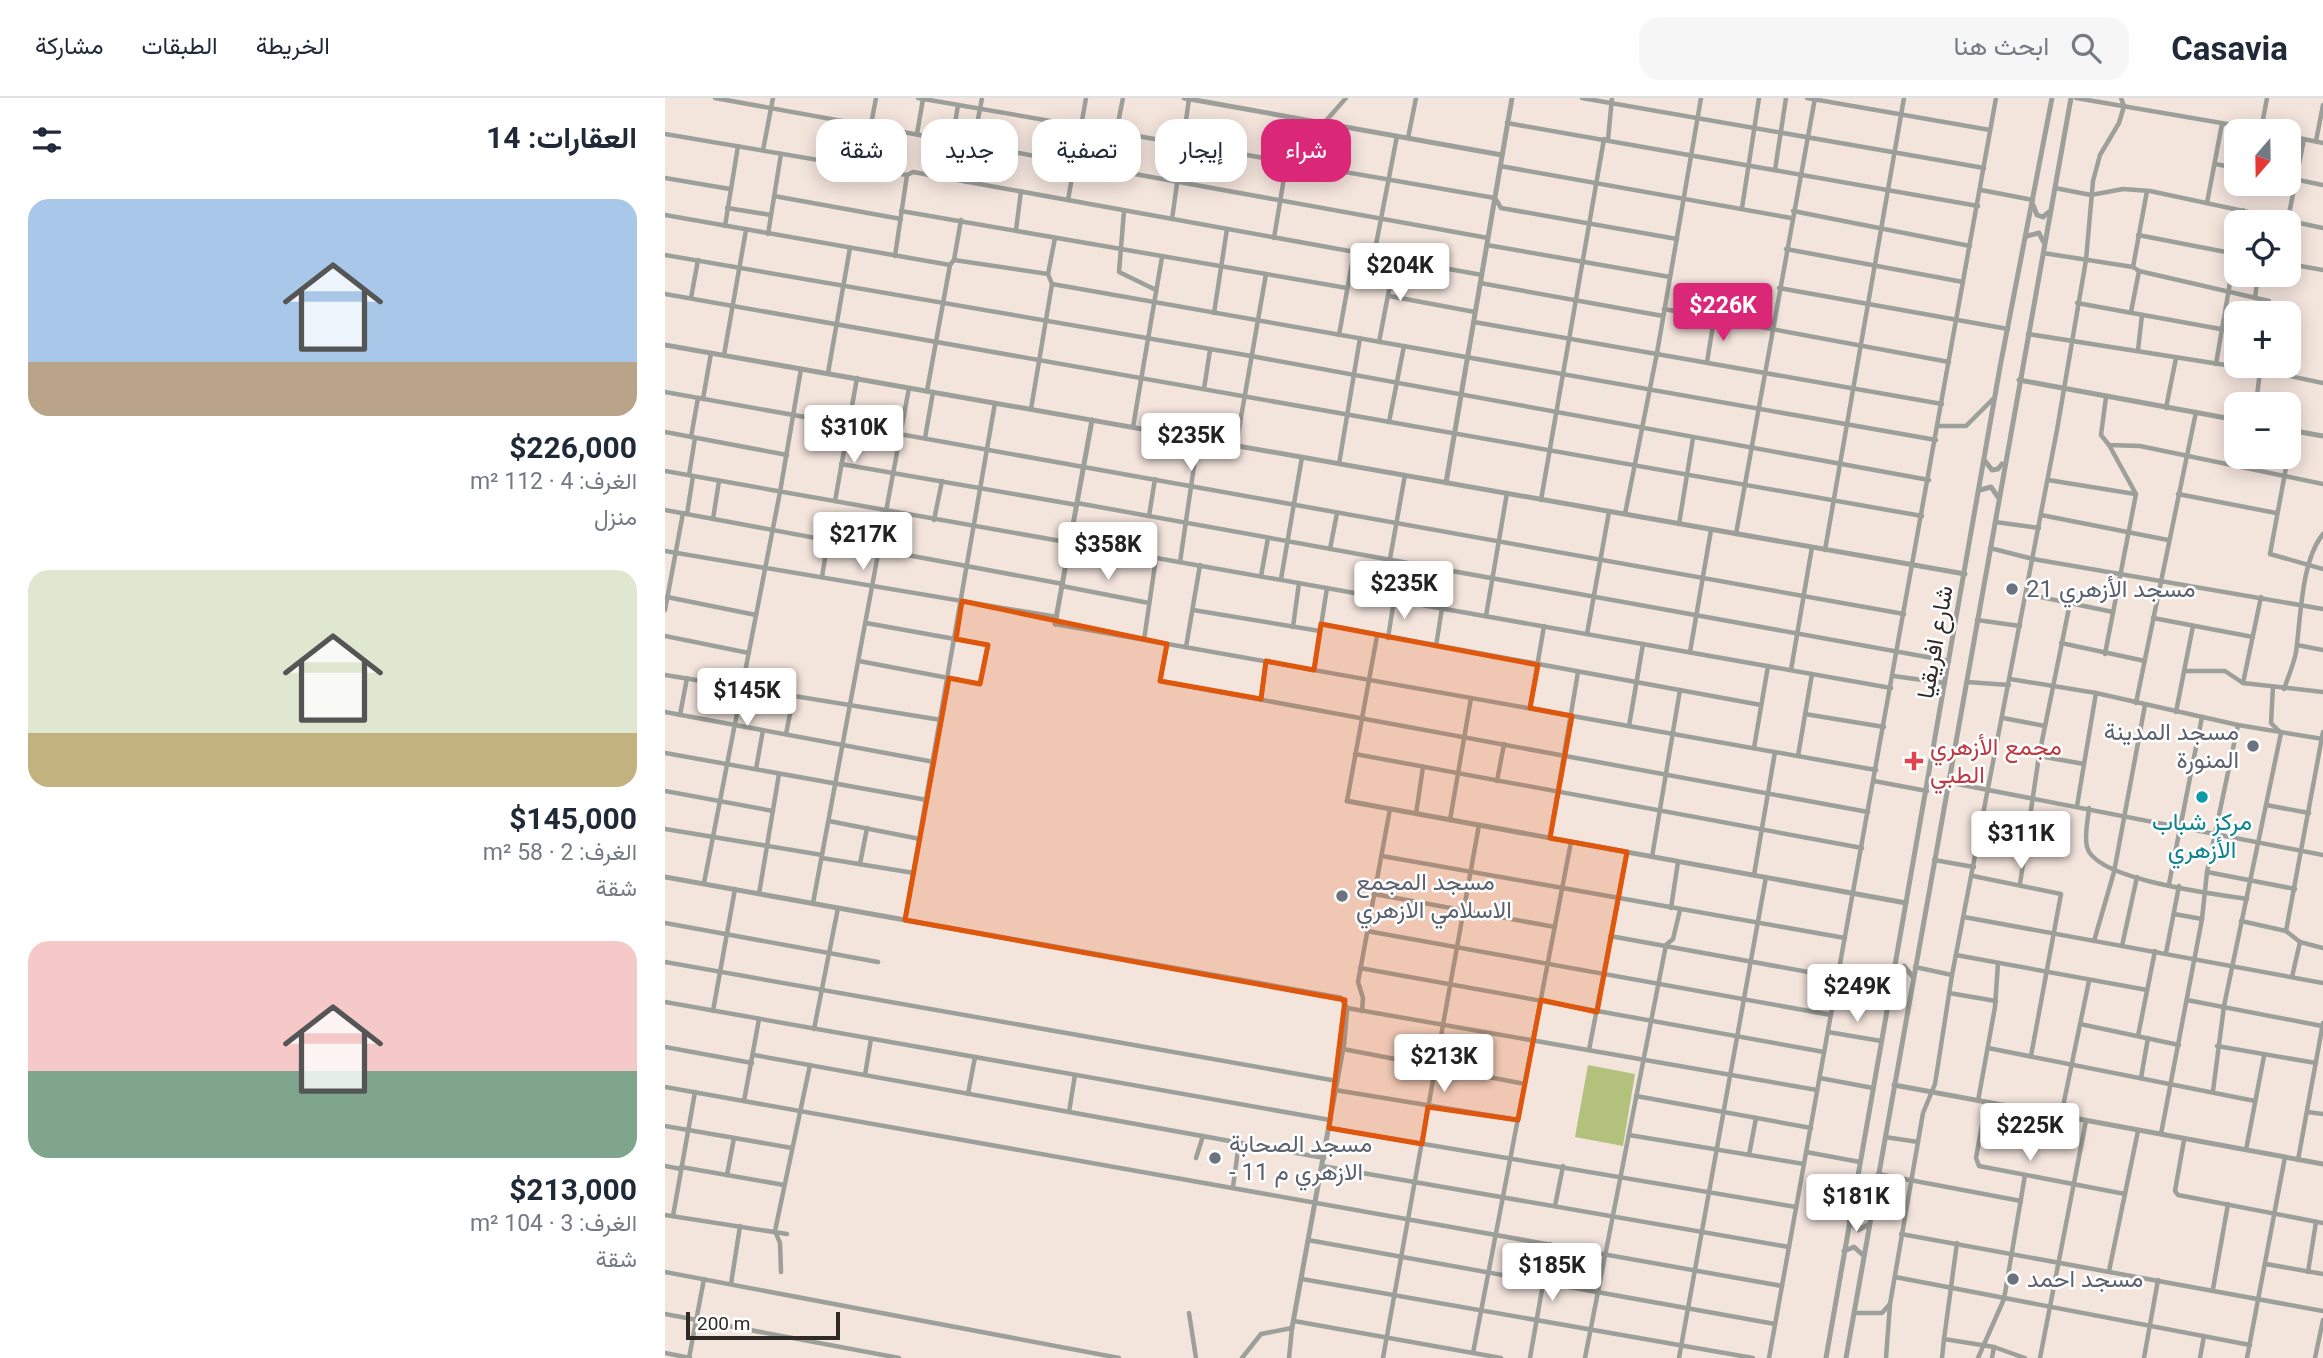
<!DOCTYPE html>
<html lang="ar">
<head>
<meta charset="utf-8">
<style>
	body { margin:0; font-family:Roboto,Vazirmatn,sans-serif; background:#f6f6f7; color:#1f2937; direction:rtl; height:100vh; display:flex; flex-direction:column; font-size:26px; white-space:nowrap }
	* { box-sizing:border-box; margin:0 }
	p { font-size:23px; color:#747a83 }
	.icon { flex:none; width:38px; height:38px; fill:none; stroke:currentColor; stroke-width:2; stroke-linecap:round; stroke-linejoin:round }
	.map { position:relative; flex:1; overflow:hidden; direction:ltr }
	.details { display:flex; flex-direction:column; background:#fff; width:665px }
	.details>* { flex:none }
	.banner { position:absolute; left:21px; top:21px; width:665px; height:63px; direction:rtl; display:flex; gap:14px }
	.needle { width:46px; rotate:200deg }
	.fabs { position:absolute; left:1559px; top:21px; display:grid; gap:14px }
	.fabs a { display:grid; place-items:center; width:77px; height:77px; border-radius:14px; background:#fff; box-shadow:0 4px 18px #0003; font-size:35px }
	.scale { position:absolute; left:21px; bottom:18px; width:154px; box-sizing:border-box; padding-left:7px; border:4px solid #302a27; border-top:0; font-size:19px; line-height:24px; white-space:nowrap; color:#302a27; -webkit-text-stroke:5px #fff; paint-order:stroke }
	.price { position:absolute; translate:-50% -60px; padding:0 16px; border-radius:7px; background:#fff; color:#222; font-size:23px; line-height:46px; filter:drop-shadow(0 2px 4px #0008) }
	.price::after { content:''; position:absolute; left:50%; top:42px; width:21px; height:16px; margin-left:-10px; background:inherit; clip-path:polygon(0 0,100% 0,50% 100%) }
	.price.active { background:#db2777; color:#fff }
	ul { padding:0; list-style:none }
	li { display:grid; align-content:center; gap:14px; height:371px; padding:0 28px }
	li span { display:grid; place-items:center; height:217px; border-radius:21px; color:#555 }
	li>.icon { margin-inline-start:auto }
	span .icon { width:126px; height:126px; fill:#fffc; stroke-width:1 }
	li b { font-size:30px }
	h2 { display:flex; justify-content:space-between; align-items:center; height:84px; padding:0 28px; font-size:30px }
	.chip { padding:0 24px; border-radius:21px; background:#fff; box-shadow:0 4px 18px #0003; font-size:24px; line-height:63px }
	.chip.active { background:#db2777; color:#fff }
	header { display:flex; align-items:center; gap:42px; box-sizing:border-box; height:98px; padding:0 35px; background:#fff; border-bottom:2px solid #e0e1e3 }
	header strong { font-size:33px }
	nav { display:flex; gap:38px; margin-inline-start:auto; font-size:24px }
	.search { width:490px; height:63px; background:#f6f6f7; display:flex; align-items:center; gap:18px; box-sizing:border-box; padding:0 24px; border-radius:21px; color:#747a83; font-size:26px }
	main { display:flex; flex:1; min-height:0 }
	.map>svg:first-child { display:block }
</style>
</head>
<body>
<header>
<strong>Casavia</strong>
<div class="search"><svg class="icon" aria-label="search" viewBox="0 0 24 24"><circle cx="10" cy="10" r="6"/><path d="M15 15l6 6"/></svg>ابحث هنا</div>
<nav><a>الخريطة</a><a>الطبقات</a><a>مشاركة</a></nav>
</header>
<main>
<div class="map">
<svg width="1658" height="1260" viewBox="0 0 1658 1260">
	<rect width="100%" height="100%" fill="#f3e4dc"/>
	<polygon fill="#b2c27d" points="923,967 970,976 958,1048 910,1039"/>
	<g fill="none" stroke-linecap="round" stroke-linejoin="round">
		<g stroke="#9c9f9a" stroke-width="4.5">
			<polyline points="50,0 823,140"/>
			<polyline points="253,0 830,100 836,110 1012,141"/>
			<polyline points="917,0 1319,70"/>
			<polyline points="1142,0 1325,32"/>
			<polyline points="1411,0 1603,33"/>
			<polyline points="659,25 681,0"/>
			<polyline points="842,25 1313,108"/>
			<polyline points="1596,32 1602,0"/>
			<polyline points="451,35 458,0"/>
			<polyline points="0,36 242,77 248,74 817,177"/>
			<polyline points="252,36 258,1"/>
			<polyline points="1624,38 1658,45"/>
			<polyline points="743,40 751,0"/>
			<polyline points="943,41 947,0"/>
			<polyline points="1651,43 1658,7"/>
			<polyline points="287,44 293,7"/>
			<polyline points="98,52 108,0"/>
			<polyline points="1550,66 1572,70"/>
			<polyline points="835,68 1126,120"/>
			<polyline points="198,69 211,0"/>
			<polyline points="1110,72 1121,0"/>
			<polyline points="0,80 65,91"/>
			<polyline points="1624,80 1658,87"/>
			<polyline points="301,84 317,0"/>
			<polyline points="1390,90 1426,97 1458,91 1485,93 1658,130"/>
			<polyline points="1316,92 1368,102"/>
			<polyline points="109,98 236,121"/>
			<polyline points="403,102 421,0"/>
			<polyline points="1542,105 1557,26"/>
			<polyline points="62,110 106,117"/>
			<polyline points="1077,110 1094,0"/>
			<polyline points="236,113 682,190"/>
			<polyline points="459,113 454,174 491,192"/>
			<polyline points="1128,113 1305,148"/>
			<polyline points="0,117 285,167 289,162 383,176 387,186 1271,342"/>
			<polyline points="507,121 524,1"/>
			<polyline points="1623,121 1639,41"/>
			<polyline points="1575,124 1578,112"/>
			<polyline points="60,128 73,48"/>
			<polyline points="351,132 356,93"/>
			<polyline points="103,136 116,56"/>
			<polyline points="1473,137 1571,156"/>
			<polyline points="609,140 629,20"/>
			<polyline points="822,147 1005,179"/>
			<polyline points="1121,151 1298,184"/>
			<polyline points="1378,155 1468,169"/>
			<polyline points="0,157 586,258 1264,382"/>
			<polyline points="709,157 732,38"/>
			<polyline points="230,158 242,77"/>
			<polyline points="289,162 296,122"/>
			<polyline points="1624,166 1658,172"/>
			<polyline points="1474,173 1604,203 1602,215"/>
			<polyline points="383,176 390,140"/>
			<polyline points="815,185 998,218"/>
			<polyline points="1114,190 1343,231"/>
			<polyline points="0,196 1257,418"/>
			<polyline points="724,198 810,214"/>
			<polyline points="26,200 33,162"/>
			<polyline points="1590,200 1593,177"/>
			<polyline points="1412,205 1572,234"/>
			<polyline points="999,211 1284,264"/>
			<polyline points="1466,214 1474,173 1468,169 1482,93"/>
			<polyline points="549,215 562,131"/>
			<polyline points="809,224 1277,306"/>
			<polyline points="1363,236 1605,274 1658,285"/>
			<polyline points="674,237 689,154"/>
			<polyline points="714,244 730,161"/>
			<polyline points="1473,252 1477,217"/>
			<polyline points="59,257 81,132"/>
			<polyline points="1042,264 1049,221"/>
			<polyline points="1551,266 1572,144"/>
			<polyline points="163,275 185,150"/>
			<polyline points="539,291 545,252"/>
			<polyline points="262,293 285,167"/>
			<polyline points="0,294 1239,516"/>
			<polyline points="1441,299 1436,337 1444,347 1475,348 1658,386"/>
			<polyline points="38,301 46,255"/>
			<polyline points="1591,306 1595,273"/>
			<polyline points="1501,310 1511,260"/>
			<polyline points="366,311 387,186"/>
			<polyline points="724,324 739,248"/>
			<polyline points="1273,328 1301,328 1330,299"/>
			<polyline points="468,329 497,159"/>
			<polyline points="0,334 122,357"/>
			<polyline points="26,339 33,300"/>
			<polyline points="260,340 268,294"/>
			<polyline points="571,348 601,176"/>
			<polyline points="1624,353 1628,333"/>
			<polyline points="1623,359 1605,456 1658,471"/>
			<polyline points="176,366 412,407"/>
			<polyline points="674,366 695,240"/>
			<polyline points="0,373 1226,590"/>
			<polyline points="24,377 30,340"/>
			<polyline points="1383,382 1470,396"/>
			<polyline points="1513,396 1611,415"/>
			<polyline points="876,402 939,41"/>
			<polyline points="170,403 192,280"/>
			<polyline points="412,405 1284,563"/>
			<polyline points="0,412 398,486"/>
			<polyline points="22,416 28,378"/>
			<polyline points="960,416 992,255 1036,0"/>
			<polyline points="1376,417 1503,442"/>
			<polyline points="484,418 490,381"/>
			<polyline points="48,421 54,383"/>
			<polyline points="269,422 277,383"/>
			<polyline points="1330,424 1374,430"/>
			<polyline points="1014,426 1028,340"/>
			<polyline points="1071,436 1150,0"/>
			<polyline points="1325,450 1368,461 1658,511"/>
			<polyline points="665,451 672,415"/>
			<polyline points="1160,452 1239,0"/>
			<polyline points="0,453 392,519"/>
			<polyline points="515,464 533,341"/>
			<polyline points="596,478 603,440"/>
			<polyline points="157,479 163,442"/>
			<polyline points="616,481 637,359"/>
			<polyline points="397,488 484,505"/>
			<polyline points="1361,496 1448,514"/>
			<polyline points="2,499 91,517"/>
			<polyline points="718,500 740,377"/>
			<polyline points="0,512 18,415"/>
			<polyline points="528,512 655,533"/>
			<polyline points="821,518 842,395"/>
			<polyline points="1488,520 1588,539"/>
			<polyline points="1312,522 1355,528"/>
			<polyline points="390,526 1211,672"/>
			<polyline points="656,526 1096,607"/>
			<polyline points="628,529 634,485"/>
			<polyline points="922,536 944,414"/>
			<polyline points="0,538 84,555"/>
			<polyline points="723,540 729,502"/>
			<polyline points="479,542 491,460"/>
			<polyline points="1396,545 1480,563"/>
			<polyline points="502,546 495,583 1203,714"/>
			<polyline points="1632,547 1658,552"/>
			<polyline points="771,548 777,510"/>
			<polyline points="521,549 535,467"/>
			<polyline points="1025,554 1046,432"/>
			<polyline points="1440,556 1471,396 1444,347"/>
			<polyline points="194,563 315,586 323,547 201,525"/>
			<polyline points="649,572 662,490"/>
			<polyline points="1126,572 1147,449"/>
			<polyline points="1519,573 1560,573 1578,585 1658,594"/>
			<polyline points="0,577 276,622"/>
			<polyline points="1228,578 1280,585"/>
			<polyline points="1345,581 1431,595 1573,627 1658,641"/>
			<polyline points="1302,584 1344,587"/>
			<polyline points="1578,585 1596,499"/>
			<path d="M1619 591C1623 579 1629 566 1631 554 1636 519 1636 463 1658 436"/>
			<polyline points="596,601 601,563"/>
			<polyline points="1471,605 1531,314"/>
			<polyline points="865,610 879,528"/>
			<polyline points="0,614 269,664"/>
			<polyline points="1511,614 1528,528"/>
			<polyline points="1140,616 1219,629"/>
			<polyline points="15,617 22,580"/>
			<polyline points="1338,620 1380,628"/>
			<polyline points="964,628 978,546"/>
			<polyline points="121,636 129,596"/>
			<polyline points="1089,650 1103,568"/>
			<polyline points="0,655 262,702"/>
			<polyline points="690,656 1197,750"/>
			<polyline points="1133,658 1147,576"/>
			<polyline points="1374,658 1419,666"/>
			<polyline points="91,671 98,632"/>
			<polyline points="832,683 839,646"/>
			<polyline points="1209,683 1262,693"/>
			<polyline points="1282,684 1658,757"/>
			<polyline points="0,693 108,713"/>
			<polyline points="682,703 712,538"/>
			<polyline points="1601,707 1644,715"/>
			<polyline points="1412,708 1431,595"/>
			<path d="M1424 710C1423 722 1419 737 1422 749 1430 782 1550 796 1582 801"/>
			<polyline points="751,716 758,669"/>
			<polyline points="785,722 806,600"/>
			<polyline points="164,723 255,741"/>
			<polyline points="0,731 157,757"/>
			<polyline points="885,740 913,574"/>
			<polyline points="717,758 1180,840"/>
			<polyline points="987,759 1015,592"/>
			<polyline points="157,760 249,775"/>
			<polyline points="1269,762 1309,769"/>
			<polyline points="195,766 202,730"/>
			<polyline points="1542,774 1630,791"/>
			<polyline points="1089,777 1110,654"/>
			<polyline points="1308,778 1396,796 1366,958"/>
			<polyline points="39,785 115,394 136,271"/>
			<polyline points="1355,786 1374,658 1405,505"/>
			<polyline points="1504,786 1537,619"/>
			<polyline points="94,796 114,676"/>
			<polyline points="709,796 890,829"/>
			<polyline points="148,805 244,290"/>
			<polyline points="1006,810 1013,764"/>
			<polyline points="1509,816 1537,821"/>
			<polyline points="1299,819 1658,885"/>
			<polyline points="240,822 330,305"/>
			<polyline points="1576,823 1621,833 1635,844 1658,850"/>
			<polyline points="0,825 213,864"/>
			<polyline points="702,833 1166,917"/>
			<polyline points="1621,833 1658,634"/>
			<polyline points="945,838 1226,889"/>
			<polyline points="1429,843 1449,774 1480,607"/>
			<polyline points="1457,848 1472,779"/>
			<polyline points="1501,855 1514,788"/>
			<polyline points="1291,857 1482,892"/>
			<polyline points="0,864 672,983"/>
			<polyline points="1250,869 1287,877"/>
			<polyline points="695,870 1159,954"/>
			<polyline points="1627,879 1635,844"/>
			<polyline points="1284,895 1331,903"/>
			<polyline points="1522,902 1657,928"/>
			<polyline points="0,904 665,1022"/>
			<polyline points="682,910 1152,992"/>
			<polyline points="48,913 70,791"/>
			<polyline points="697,913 698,900 693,884 725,711"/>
			<polyline points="1415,926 1514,947"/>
			<polyline points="149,931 173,810"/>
			<polyline points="1163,934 1216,943"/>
			<polyline points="1473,938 1490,853"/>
			<polyline points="1552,948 1651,965"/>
			<polyline points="0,949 87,965"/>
			<polyline points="1323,950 1590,1003"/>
			<polyline points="678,951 860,986"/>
			<polyline points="924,952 962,754"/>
			<polyline points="89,957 659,1060"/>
			<polyline points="200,977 206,941"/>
			<polyline points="1155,980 1208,990"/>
			<polyline points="1476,980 1483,940"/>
			<polyline points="0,989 1117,1188"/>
			<polyline points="670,992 853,1022"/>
			<polyline points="1548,993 1559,908 1616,635 1606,625 1608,589"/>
			<polyline points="303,996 310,959"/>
			<polyline points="971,998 1146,1030"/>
			<polyline points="79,1003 94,921"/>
			<polyline points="1313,1003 1330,909 1333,865"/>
			<polyline points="1321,1005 1311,1060 1314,1068 1460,1096"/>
			<polyline points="404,1014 410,977"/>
			<polyline points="1642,1014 1658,1016"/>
			<polyline points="1396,1018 1424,883"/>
			<polyline points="0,1028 127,1050"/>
			<polyline points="664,1030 1131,1109"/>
			<polyline points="1496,1036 1537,821 1542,774 1573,627"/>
			<polyline points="964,1037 1139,1066"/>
			<polyline points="1220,1039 1253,1044"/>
			<polyline points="1519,1042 1510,1093 1513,1097 1658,1125"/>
			<polyline points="1581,1052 1599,958"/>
			<polyline points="1141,1054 1195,1064"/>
			<polyline points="1084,1057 1091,1020"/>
			<polyline points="531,1060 538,1038"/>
			<polyline points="1633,1062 1658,925"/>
			<polyline points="0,1068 16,1071"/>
			<polyline points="657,1068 1124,1149"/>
			<polyline points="16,1069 119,1087"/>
			<polyline points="1213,1076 1356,1103"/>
			<polyline points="62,1077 69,1040"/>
			<polyline points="568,1089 574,1045"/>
			<polyline points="890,1108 898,1068"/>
			<polyline points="0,1117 122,1136"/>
			<polyline points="8,1118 30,994"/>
			<polyline points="1236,1136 1658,1213"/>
			<polyline points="643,1142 1110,1226"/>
			<polyline points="1601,1166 1658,1176"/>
			<polyline points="1444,1173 1473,1033"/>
			<polyline points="0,1174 454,1260"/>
			<polyline points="116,1174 115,1145 110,1133 145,967"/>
			<polyline points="1643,1174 1651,1124"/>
			<polyline points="1230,1179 1585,1247"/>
			<polyline points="637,1181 1088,1260"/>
			<polyline points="66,1186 75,1128"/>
			<polyline points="1548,1191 1563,1106"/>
			<polyline points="524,1215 531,1260"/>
			<polyline points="1189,1215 1217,1215 1224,1207"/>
			<polyline points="0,1216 234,1260"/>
			<polyline points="629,1223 836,1260"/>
			<polyline points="1279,1241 1292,1145"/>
			<polyline points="0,1255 25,1260"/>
			<polyline points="808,1255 906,744"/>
			<polyline points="24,1260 39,1181"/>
			<polyline points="577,1260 596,1236 627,1230 624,1260"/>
			<polyline points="718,1260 814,727"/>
			<polyline points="865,1260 885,1146"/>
			<polyline points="920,1260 1001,847 1008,841 1015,812"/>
			<polyline points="1014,1260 1101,779"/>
			<polyline points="1104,1260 1331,0"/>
			<polyline points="1221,1260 1225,1206 1258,1015 1270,986 1287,877 1392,332 1421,162 1428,83 1435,57 1454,25 1459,8 1456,0"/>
			<polyline points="1277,1260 1279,1241 1329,1249 1360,1260"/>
			<polyline points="1313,1260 1339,1201 1360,1077"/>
			<polyline points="1327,1260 1329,1249"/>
			<polyline points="1375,1260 1421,1023"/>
			<polyline points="1479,1260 1493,1182"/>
			<polyline points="1535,1260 1539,1238"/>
			<polyline points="1582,1260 1620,1059"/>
			<polyline points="1650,1260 1658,1222"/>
		</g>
		<g stroke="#9c9f9a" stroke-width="5">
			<polyline points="519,0 837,57"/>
			<polyline points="1368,107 1372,117 1378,119 1384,114"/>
			<polyline points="1362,138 1374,135 1379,145"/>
			<polyline points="0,247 1300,476"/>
			<polyline points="1354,282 1572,322"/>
			<polyline points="1624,332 1658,338"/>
			<polyline points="1320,363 1327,372 1333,371 1337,366"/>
			<polyline points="781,385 847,0"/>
			<polyline points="1315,392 1326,389 1333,399"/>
			<polyline points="390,526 427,322"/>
			<polyline points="682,703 1241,805"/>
			<polyline points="0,779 676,900 682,910 679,945 627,1230"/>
			<polyline points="1229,874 1239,868 1248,879"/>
			<polyline points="1229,987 1658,1066"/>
			<polyline points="1184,1123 1193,1132 1203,1127"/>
			<polyline points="1179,1153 1189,1149 1198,1157"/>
			<polyline points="1161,1260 1335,269 1387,0"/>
			<polyline points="1181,1260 1406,0"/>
		</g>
	</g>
	<path fill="#df570d" fill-opacity="0.2" stroke="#df570d" stroke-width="5" stroke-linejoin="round" d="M297 503 502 546 495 583 596 601 601 563 649 572 656 526 873 567 865 610 907 618 885 740 962 754 932 914 876 902 853 1022 763 1009 757 1046 664 1030 680 902 240 822 284 580 315 586 323 547 291 541Z"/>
	<g fill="#6b7280" stroke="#fff" stroke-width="2.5">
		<circle cx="1347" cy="491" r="7"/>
		<circle cx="1588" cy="648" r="7"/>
		<circle cx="677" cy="798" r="7"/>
		<circle cx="550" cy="1060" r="7"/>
		<circle cx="1348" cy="1181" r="7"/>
	</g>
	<path fill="#e0444e" stroke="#fff" stroke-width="2.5" d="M1245.5 652.5h7v7h7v7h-7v7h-7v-7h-7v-7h7z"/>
	<circle fill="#0f9aa8" stroke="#fff" stroke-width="2.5" cx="1537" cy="699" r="7"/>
	<g text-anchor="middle" stroke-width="5" stroke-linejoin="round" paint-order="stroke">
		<g font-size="24" fill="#5b616d" stroke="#fff" text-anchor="start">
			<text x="1361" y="499">مسجد الأزهري 21</text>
			<text x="1574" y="642" text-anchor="end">مسجد المدينة<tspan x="1574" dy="28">المنورة</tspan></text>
			<text x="691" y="792">مسجد المجمع<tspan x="691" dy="28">الاسلامي الازهري</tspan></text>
			<text x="564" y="1054">مسجد الصحابة<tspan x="564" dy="28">- الازهري م 11</tspan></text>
			<text x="1362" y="1189">مسجد احمد</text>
		</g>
		<g font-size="24" fill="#302a27" stroke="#fff">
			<text transform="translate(1270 544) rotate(-80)" y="8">شارع افريقيا</text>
		</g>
		<g font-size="24" fill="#be3a42" stroke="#fff" text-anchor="start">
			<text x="1265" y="657">مجمع الأزهري<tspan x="1265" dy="28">الطبي</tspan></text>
		</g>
		<g font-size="24" fill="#0d838f" stroke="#fff">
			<text x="1537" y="732">مركز شباب<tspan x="1537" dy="28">الأزهري</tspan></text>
		</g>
	</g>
</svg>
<div class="fabs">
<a><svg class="needle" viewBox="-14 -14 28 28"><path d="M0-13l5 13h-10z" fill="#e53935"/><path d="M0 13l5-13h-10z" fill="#747a83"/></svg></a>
<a><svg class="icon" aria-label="locate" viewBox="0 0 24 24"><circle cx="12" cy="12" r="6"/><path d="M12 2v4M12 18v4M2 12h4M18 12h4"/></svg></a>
<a>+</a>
<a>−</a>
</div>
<div class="scale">200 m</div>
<b class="price" style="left:735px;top:205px">$204K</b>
<b class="price active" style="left:1058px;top:245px">$226K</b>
<b class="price" style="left:189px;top:367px">$310K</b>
<b class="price" style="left:526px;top:375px">$235K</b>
<b class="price" style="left:198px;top:474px">$217K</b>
<b class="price" style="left:443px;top:484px">$358K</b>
<b class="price" style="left:739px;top:523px">$235K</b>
<b class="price" style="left:82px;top:630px">$145K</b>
<b class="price" style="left:1356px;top:773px">$311K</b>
<b class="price" style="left:1192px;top:926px">$249K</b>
<b class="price" style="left:779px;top:996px">$213K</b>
<b class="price" style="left:1365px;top:1065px">$225K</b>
<b class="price" style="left:1191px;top:1136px">$181K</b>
<b class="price" style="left:887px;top:1205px">$185K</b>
<div class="banner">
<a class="chip active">شراء</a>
<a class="chip">إيجار</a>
<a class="chip">تصفية</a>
<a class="chip">جديد</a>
<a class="chip">شقة</a>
</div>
</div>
<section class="details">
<h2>العقارات: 14<svg class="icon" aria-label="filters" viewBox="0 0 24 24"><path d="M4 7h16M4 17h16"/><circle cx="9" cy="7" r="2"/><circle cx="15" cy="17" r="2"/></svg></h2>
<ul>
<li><span style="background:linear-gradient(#a9c7e8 75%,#b9a48a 0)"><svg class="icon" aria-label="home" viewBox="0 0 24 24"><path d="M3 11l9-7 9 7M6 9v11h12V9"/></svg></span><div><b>$226,000</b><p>الغرف: 4 · 112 m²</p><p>منزل</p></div></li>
<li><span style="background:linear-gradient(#dfe7d0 75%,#c2b280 0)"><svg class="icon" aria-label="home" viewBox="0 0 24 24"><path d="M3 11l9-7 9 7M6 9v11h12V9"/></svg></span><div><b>$145,000</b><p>الغرف: 2 · 58 m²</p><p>شقة</p></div></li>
<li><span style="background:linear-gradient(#f6c9c9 60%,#7fa58c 0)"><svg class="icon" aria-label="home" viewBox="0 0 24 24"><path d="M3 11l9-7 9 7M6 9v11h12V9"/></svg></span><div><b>$213,000</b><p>الغرف: 3 · 104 m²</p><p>شقة</p></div></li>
</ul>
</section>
</main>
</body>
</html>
